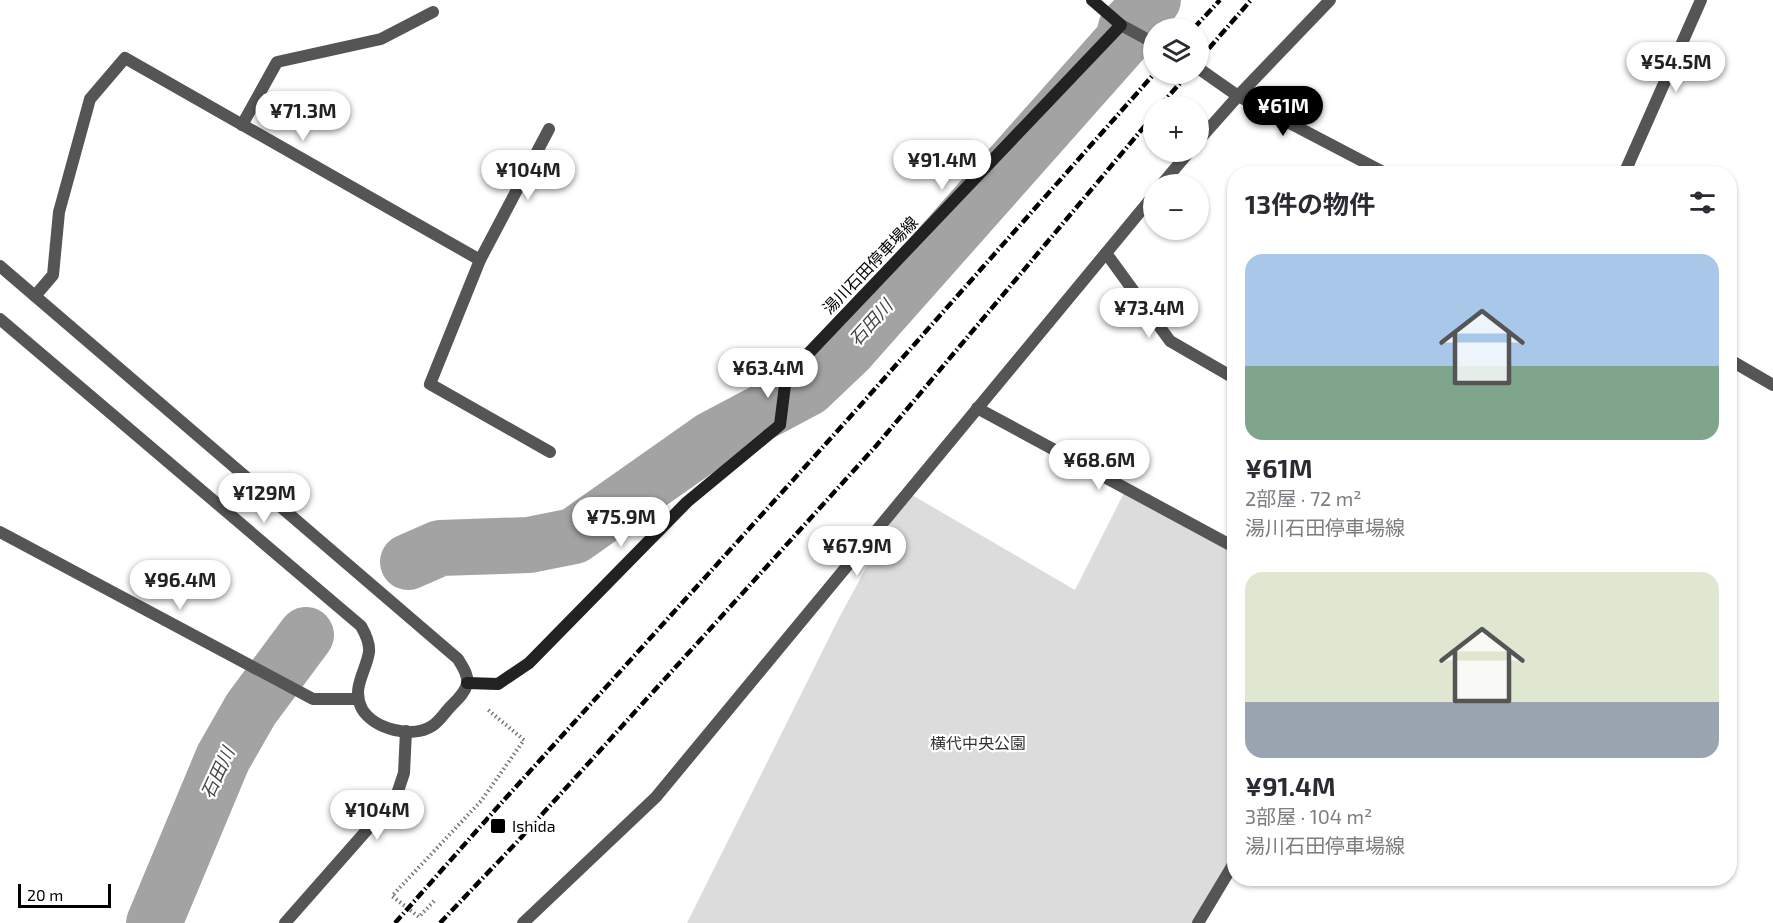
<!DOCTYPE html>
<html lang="ja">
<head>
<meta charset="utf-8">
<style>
	body { margin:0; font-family:"Exo 2","Noto Sans JP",sans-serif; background:#f7f7f7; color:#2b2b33; height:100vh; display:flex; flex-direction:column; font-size:22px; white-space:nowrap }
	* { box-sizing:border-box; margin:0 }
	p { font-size:20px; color:#7c7c81 }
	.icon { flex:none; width:33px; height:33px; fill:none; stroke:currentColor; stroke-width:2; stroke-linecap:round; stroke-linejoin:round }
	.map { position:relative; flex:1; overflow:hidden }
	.drawer { position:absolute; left:1227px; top:166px; width:510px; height:720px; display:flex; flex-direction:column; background:#fff; border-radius:24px; box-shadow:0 2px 4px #0004 }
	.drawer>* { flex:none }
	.tools { position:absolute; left:1143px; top:18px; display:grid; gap:12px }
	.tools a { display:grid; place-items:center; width:66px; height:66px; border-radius:50%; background:#fff; box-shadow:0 2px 4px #0004; font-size:30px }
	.scale { position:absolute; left:18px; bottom:15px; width:93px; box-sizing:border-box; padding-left:6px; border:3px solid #000; border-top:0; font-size:16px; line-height:21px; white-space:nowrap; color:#000; -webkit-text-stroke:4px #fff; paint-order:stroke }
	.price { position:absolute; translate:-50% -51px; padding:0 14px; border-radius:21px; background:#fff; color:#222; font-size:20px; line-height:39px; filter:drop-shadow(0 2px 3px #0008) }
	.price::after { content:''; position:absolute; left:50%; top:36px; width:18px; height:14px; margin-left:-9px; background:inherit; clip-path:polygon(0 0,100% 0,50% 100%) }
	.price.active { background:#000; color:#fff }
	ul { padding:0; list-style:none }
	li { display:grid; align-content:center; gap:12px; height:318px; padding:0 18px }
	li span { display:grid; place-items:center; height:186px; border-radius:18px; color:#555 }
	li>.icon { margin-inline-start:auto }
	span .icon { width:108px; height:108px; fill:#fffc; stroke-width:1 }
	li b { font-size:26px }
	h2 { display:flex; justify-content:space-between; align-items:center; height:72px; padding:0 18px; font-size:26px }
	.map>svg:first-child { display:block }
</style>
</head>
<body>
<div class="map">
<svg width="1773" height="923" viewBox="0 0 1773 923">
	<rect width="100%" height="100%" fill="#fff"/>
	<polygon fill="#dcdcdc" points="1126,489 1234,547 1234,863 1198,923 687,923 839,618 907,492 1075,590"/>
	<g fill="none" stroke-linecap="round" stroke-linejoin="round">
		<g stroke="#a3a3a3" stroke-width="56">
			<polyline points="408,562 440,548 529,545 574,536 712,439 808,388 848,350 1123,40 1126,28 1153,0"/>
			<polyline points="154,923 223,758 251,709 306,635"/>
		</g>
		<polyline stroke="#777" stroke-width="4" stroke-dasharray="1.5 3" stroke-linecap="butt" points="434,901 419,917 392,896 481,801 524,740 487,709"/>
		<g stroke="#555" stroke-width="12">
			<polyline points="242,125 277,62 381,39 433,12"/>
			<polyline points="1198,141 1238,96 1330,0"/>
			<polyline points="1624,174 1701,0"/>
			<polyline points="1162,184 1189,152"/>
			<polyline points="1106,253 1170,341 1234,378"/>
			<polyline points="480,260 549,129"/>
			<polyline points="35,296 53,275 59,212 90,99 125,58 480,260 430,384 550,452"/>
			<polyline points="977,408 1234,547"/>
			<polyline points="0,532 313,699 358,699"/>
			<polyline points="285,923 396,797 404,773 406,731"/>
			<polyline points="523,923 656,797 1154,195"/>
			<polyline points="1198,923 1234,863"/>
		</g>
		<g stroke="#555" stroke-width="12">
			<polyline points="1121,25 1154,43"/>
			<polyline points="1198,68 1238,96 1387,174"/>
			<path d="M0 266 458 659C462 666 469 675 467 684 465 693 457 700 451 706 445 712 439 722 432 726 412 739 374 729 362 709 351 688 366 672 369 652 370 643 365 633 361 626L0 319"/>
			<polyline points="1730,360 1773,385"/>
		</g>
		<polyline stroke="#222" stroke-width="12" points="467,683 498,684 529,663 687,502 780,425 786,377 1121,25 1092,0"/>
		<g stroke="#000" stroke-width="4.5" stroke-dasharray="9 3 1.5 3" stroke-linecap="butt">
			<polyline points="1194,28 1220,0"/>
			<polyline points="1198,61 1251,0"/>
			<polyline points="1160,106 1188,74"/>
			<polyline points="395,923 495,810 850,417 1154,74"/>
			<polyline points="440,923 517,842 876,446 1154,115"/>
		</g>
	</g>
	<rect fill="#000" stroke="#fff" stroke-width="2" x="490" y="818" width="16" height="16" rx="3"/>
	<g text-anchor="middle" stroke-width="4.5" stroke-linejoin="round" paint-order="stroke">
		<g font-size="16" fill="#000" stroke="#fff">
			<text transform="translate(870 265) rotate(-46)" y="6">湯川石田停車場線</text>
		</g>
		<g font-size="16" fill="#333" stroke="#fff">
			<text x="978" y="749">横代中央公園</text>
		</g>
		<g font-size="16" fill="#000" stroke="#fff" text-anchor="start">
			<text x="512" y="832">Ishida</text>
		</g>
		<g font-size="18" font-style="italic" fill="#444" stroke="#fff">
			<text transform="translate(871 323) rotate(-48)" y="6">石田川</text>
			<text transform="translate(218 773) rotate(-65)" y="6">石田川</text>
		</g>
	</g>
</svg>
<div class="tools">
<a><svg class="icon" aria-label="layers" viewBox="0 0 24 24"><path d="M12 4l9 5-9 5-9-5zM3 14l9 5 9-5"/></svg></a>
<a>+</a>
<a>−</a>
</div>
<div class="scale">20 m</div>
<b class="price" style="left:1676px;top:93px">¥54.5M</b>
<b class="price active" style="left:1283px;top:137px">¥61M</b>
<b class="price" style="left:303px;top:142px">¥71.3M</b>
<b class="price" style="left:942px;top:191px">¥91.4M</b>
<b class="price" style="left:528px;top:201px">¥104M</b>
<b class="price" style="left:1149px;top:339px">¥73.4M</b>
<b class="price" style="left:768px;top:399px">¥63.4M</b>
<b class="price" style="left:1099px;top:491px">¥68.6M</b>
<b class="price" style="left:264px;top:524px">¥129M</b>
<b class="price" style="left:621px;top:548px">¥75.9M</b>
<b class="price" style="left:857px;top:577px">¥67.9M</b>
<b class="price" style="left:180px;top:611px">¥96.4M</b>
<b class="price" style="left:377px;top:841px">¥104M</b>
<section class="drawer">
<h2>13件の物件<svg class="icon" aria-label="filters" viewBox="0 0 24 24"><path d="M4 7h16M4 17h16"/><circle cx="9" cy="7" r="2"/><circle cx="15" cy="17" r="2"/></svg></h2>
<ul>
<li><span style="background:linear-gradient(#a9c7e8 60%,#7fa58c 0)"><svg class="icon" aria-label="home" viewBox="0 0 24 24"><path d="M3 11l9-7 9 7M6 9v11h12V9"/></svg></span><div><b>¥61M</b><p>2部屋 · 72 m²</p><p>湯川石田停車場線</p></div></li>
<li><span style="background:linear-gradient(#dfe7d0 70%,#9aa5b1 0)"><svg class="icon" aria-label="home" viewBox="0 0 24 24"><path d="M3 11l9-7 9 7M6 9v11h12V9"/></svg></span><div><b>¥91.4M</b><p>3部屋 · 104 m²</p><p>湯川石田停車場線</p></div></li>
</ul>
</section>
</div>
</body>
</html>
